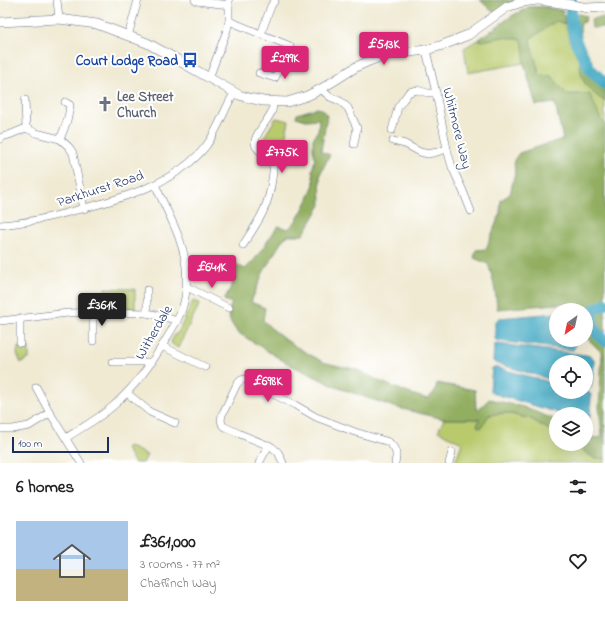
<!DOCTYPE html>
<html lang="en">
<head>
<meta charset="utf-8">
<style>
	body { margin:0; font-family:"Indie Flower",sans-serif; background:#f2f2f2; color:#202124; height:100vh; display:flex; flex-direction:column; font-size:15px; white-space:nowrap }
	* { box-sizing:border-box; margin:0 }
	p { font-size:13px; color:#757577 }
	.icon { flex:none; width:22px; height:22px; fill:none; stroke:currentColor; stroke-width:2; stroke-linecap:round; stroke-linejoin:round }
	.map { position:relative; height:463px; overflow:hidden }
	.sheet { display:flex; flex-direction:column; background:#fff; flex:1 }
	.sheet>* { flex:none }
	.needle { width:26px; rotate:213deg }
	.controls { position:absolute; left:549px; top:303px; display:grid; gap:8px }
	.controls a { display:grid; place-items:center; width:44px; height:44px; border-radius:50%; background:#fff; box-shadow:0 4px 16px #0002; font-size:20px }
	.scale { position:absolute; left:12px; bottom:10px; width:97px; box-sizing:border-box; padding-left:4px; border:2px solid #1b2f5e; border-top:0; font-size:11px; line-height:14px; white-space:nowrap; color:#1b2f5e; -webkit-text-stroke:3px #fff; paint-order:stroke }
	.price { position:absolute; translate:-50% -34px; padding:0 9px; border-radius:4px; background:#db2777; color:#fff; font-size:13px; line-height:26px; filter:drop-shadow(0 1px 2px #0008) }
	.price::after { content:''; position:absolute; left:50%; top:24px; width:12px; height:9px; margin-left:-6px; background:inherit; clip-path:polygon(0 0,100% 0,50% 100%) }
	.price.active { background:#222; color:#fff }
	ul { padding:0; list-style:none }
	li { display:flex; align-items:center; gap:12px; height:100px; padding:0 16px }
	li+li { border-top:1px solid #e0e0e0 }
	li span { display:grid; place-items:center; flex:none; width:112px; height:80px; border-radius:0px; color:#555 }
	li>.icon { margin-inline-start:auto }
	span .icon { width:48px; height:48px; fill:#fffc; stroke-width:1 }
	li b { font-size:17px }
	h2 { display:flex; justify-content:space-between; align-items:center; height:48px; padding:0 16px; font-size:17px }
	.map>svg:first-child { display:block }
</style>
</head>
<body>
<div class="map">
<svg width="605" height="463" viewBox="0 0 605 463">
	<rect width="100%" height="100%" fill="#fff"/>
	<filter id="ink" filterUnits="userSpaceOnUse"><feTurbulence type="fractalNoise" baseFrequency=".025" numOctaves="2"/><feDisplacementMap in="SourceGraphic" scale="8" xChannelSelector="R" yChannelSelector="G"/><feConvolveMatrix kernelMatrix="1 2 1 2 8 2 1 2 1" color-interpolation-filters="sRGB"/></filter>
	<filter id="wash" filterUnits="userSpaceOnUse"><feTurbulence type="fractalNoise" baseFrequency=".012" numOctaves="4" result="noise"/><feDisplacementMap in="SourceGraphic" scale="16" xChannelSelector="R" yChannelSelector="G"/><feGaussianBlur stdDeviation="0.9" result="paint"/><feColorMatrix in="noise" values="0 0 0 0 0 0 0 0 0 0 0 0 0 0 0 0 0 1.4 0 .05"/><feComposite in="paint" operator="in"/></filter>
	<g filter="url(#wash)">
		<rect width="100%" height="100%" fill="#f0ead3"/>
		<g fill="#b9ca6d" stroke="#6a7c66">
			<path d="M529 7H546L563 11C566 34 575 58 591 76 595 80 600 84 605 88V127L563 139 555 103 536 105 524 63 468 73 464 48 478 40 512 16Z"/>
			<polygon points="276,118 289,121 281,156 259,145"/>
			<polygon points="105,288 135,289 135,309 105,309"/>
			<polygon points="193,301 200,303 178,348 172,344 171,342 175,334 178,333"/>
			<polygon points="18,347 29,347 29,359 21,363 17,354"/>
			<polygon points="506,413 531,419 556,434 556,444 574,444 594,458 605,459 605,463 455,463 462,443 438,431 444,419 479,419 489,415"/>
			<polygon points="128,446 147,455 143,463 135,463 126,449"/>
		</g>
		<g fill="#92ae60" stroke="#566e5f">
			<polygon points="480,0 517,0 494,13"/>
			<path d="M529 7H546L563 11 565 24 556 21 530 39 532 49 540 75 552 76 566 94H590L602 122 605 123V302L595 305 589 309 586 318 588 328 605 347V459L594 458 574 444H586V437L598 438 602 436 599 407 602 353 586 337V310H578L570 303 497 309C496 293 493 278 488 264L474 258 476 250 486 249 500 213 501 200 510 194 515 172 514 160 519 153 563 139 555 103 536 105 524 63V55L522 40 503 37 482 41 478 40 512 16Z"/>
			<polygon points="575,13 586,16 585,22 581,23 580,29 581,37 579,37 576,29"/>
			<polygon points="605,17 605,27 592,28 591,19"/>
			<path d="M580 61 591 76 605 88V101H604C587 89 580 82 580 61Z"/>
			<polygon points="317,108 322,109 327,116 321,151 330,155 320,174 321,205 303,235 289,235 283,239 263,273 251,302 265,308 263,320 271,328 293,345 323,362 343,367 356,369 379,381 411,394 428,399 435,391 437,383 475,390 476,408 479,409 489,399 523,407 556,420 556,434 531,419 506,413 489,415 481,428 477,426 479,419 444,419 394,407 336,387 285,362 237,332 230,321 228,312 232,303 224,300 233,283 228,273 236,264 245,269 255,259 278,226 288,229 296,221 303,209 308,199 314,184 312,170 315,159 313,150 313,139 318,130 319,119 306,120 296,117 297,114"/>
			<polygon points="605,306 605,337 601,333 594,322 596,312 603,307"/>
		</g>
		<g fill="#44aac4" stroke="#306c91">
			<polygon points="556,313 556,340 574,340 575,347 573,350 498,341 495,339 495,322 499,318"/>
			<polygon points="498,344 586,355 590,356 594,359 594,366 591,388 588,390 586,389 586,362 556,362 556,381 495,363 493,361 494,345"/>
			<polygon points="495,367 556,384 556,392 585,392 590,393 591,396 590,417 588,420 586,420 586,414 562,414 492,393 490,390 492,368"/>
		</g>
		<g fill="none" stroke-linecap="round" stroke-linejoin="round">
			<g stroke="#44aac4" stroke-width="12">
				<polyline points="571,0 571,19 576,42 590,69 605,84"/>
				<path d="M605 304 593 310C590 324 594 332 605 341"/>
			</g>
		</g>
	</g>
	<g filter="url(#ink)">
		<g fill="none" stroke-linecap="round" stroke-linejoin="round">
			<defs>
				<g id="minor">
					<polyline points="57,0 59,19"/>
					<polyline points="195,0 196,1 229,5"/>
					<polyline points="229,21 290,46 275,78 259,73"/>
					<polyline points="261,34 271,6 275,0"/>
					<polyline points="128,36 138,0"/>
					<polyline points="426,50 436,93 447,149 452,167 463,191 471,211"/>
					<polyline points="209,78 227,30 229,21 229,0"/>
					<polyline points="321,89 330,97 340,101 348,108 357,128 354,144"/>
					<polyline points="25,100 26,128"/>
					<polyline points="26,128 36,133 60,139 69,147 73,153 84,209"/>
					<polyline points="392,130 398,107 409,92 417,90 428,93 436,93"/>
					<polyline points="0,139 2,137 9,135 26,128"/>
					<path d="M60 139C65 128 69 118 70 105L65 102"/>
					<polyline points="393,141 405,144 420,152 428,154 437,152 447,149"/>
					<path d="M0 225C26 223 52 217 77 210 121 199 177 183 206 146 218 130 224 110 234 93"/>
					<path d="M243 245C258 222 269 207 272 179 273 174 274 168 272 163 269 155 256 152 255 143 254 135 269 119 272 111 273 108 273 105 273 102"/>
					<polyline points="187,287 229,308"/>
					<polyline points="93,313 93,341"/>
					<polyline points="147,313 147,290"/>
					<polyline points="20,318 20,343"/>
					<polyline points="0,321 68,313 103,312 147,313 165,317 177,321"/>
					<polyline points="162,346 205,367"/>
					<polyline points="112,362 152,362"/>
					<polyline points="36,387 50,413 81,463"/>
					<polyline points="127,393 150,412 175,423"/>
					<polyline points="0,429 13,429 29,426 50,413"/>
					<path d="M66 438C81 428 98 419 112 407 135 387 153 362 168 336 174 326 180 317 183 306 187 293 187 280 186 267 183 237 166 211 155 184"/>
					<polyline points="259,463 269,445"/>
					<polyline points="283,463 278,452 272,447 240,434 223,426 222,424 221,420 222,415 237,384 241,380 246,379 249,380 254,382 269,392 295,405 316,417 355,432 389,442 394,448 396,453 396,457 395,463"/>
					<polyline points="449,463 452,452"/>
				</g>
				<g id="tertiary">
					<polyline points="539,0 561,3 588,8 605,7"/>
					<polyline points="0,22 59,19 97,24 147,43 169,55 239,95 249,98 263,101 287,102 307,96 321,89 356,67 369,61 384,55 426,50 443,45 468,35 507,7 522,2 537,0"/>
				</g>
			</defs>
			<use href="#minor" stroke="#667087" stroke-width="8"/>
			<use href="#tertiary" stroke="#667087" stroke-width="10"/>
			<use href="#minor" stroke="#fff" stroke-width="7"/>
			<use href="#tertiary" stroke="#fff" stroke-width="9"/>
		</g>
	</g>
	<defs>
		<symbol id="bus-bare" viewBox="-9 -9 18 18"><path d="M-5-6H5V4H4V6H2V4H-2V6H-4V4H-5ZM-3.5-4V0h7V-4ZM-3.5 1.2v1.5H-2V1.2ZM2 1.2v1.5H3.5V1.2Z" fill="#1a4fb4" stroke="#fff" stroke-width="2.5" paint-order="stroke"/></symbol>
		<symbol id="church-bare" viewBox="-9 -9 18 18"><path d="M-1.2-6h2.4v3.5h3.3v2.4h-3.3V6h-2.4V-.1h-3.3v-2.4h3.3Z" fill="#6b7280" stroke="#fff" stroke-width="2.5" paint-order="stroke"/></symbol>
	</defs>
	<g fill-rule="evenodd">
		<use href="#bus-bare" x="179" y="49" width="22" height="22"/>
		<use href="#church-bare" x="94" y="93" width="22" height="22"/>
	</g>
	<g text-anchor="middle" stroke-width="4" stroke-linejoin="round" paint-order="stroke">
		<g font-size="14" font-weight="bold" fill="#164399" stroke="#fff" text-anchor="end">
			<text x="178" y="65">Court Lodge Road</text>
		</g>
		<g font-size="14" font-weight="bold" fill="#5b616d" stroke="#fff" text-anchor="start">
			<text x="117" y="101">Lee Street<tspan x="117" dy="16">Church</tspan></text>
		</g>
		<g font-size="14" fill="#1b2f5e" stroke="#fff">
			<text transform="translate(458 128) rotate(76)" y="5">Whitmore Way</text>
			<text transform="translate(100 188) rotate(-18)" y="5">Parkhurst Road</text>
			<text transform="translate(153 332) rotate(-60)" y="5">Witherdale</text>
		</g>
	</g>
</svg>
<div class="controls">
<a><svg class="needle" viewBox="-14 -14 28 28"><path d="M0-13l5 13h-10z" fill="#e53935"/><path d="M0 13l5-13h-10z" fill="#757577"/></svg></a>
<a><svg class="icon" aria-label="locate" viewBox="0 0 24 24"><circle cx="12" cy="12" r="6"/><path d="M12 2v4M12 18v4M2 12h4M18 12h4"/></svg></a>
<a><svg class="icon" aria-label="layers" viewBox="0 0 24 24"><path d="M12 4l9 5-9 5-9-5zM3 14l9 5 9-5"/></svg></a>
</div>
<div class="scale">100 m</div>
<b class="price" style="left:384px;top:66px">£513K</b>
<b class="price" style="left:285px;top:80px">£299K</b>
<b class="price" style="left:282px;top:174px">£775K</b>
<b class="price" style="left:212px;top:289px">£641K</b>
<b class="price active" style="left:102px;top:327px">£361K</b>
<b class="price" style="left:268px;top:403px">£698K</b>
</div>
<section class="sheet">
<h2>6 homes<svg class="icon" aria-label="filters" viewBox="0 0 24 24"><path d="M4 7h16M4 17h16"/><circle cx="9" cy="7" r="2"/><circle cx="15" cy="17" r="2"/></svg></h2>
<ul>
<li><span style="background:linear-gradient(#a9c7e8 60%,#c2b280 0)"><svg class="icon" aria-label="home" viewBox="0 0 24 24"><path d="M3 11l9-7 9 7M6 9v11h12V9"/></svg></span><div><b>£361,000</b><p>3 rooms · 77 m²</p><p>Chaffinch Way</p></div><svg class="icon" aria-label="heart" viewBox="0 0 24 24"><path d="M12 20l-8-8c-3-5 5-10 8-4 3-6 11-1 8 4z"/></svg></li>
</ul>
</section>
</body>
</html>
